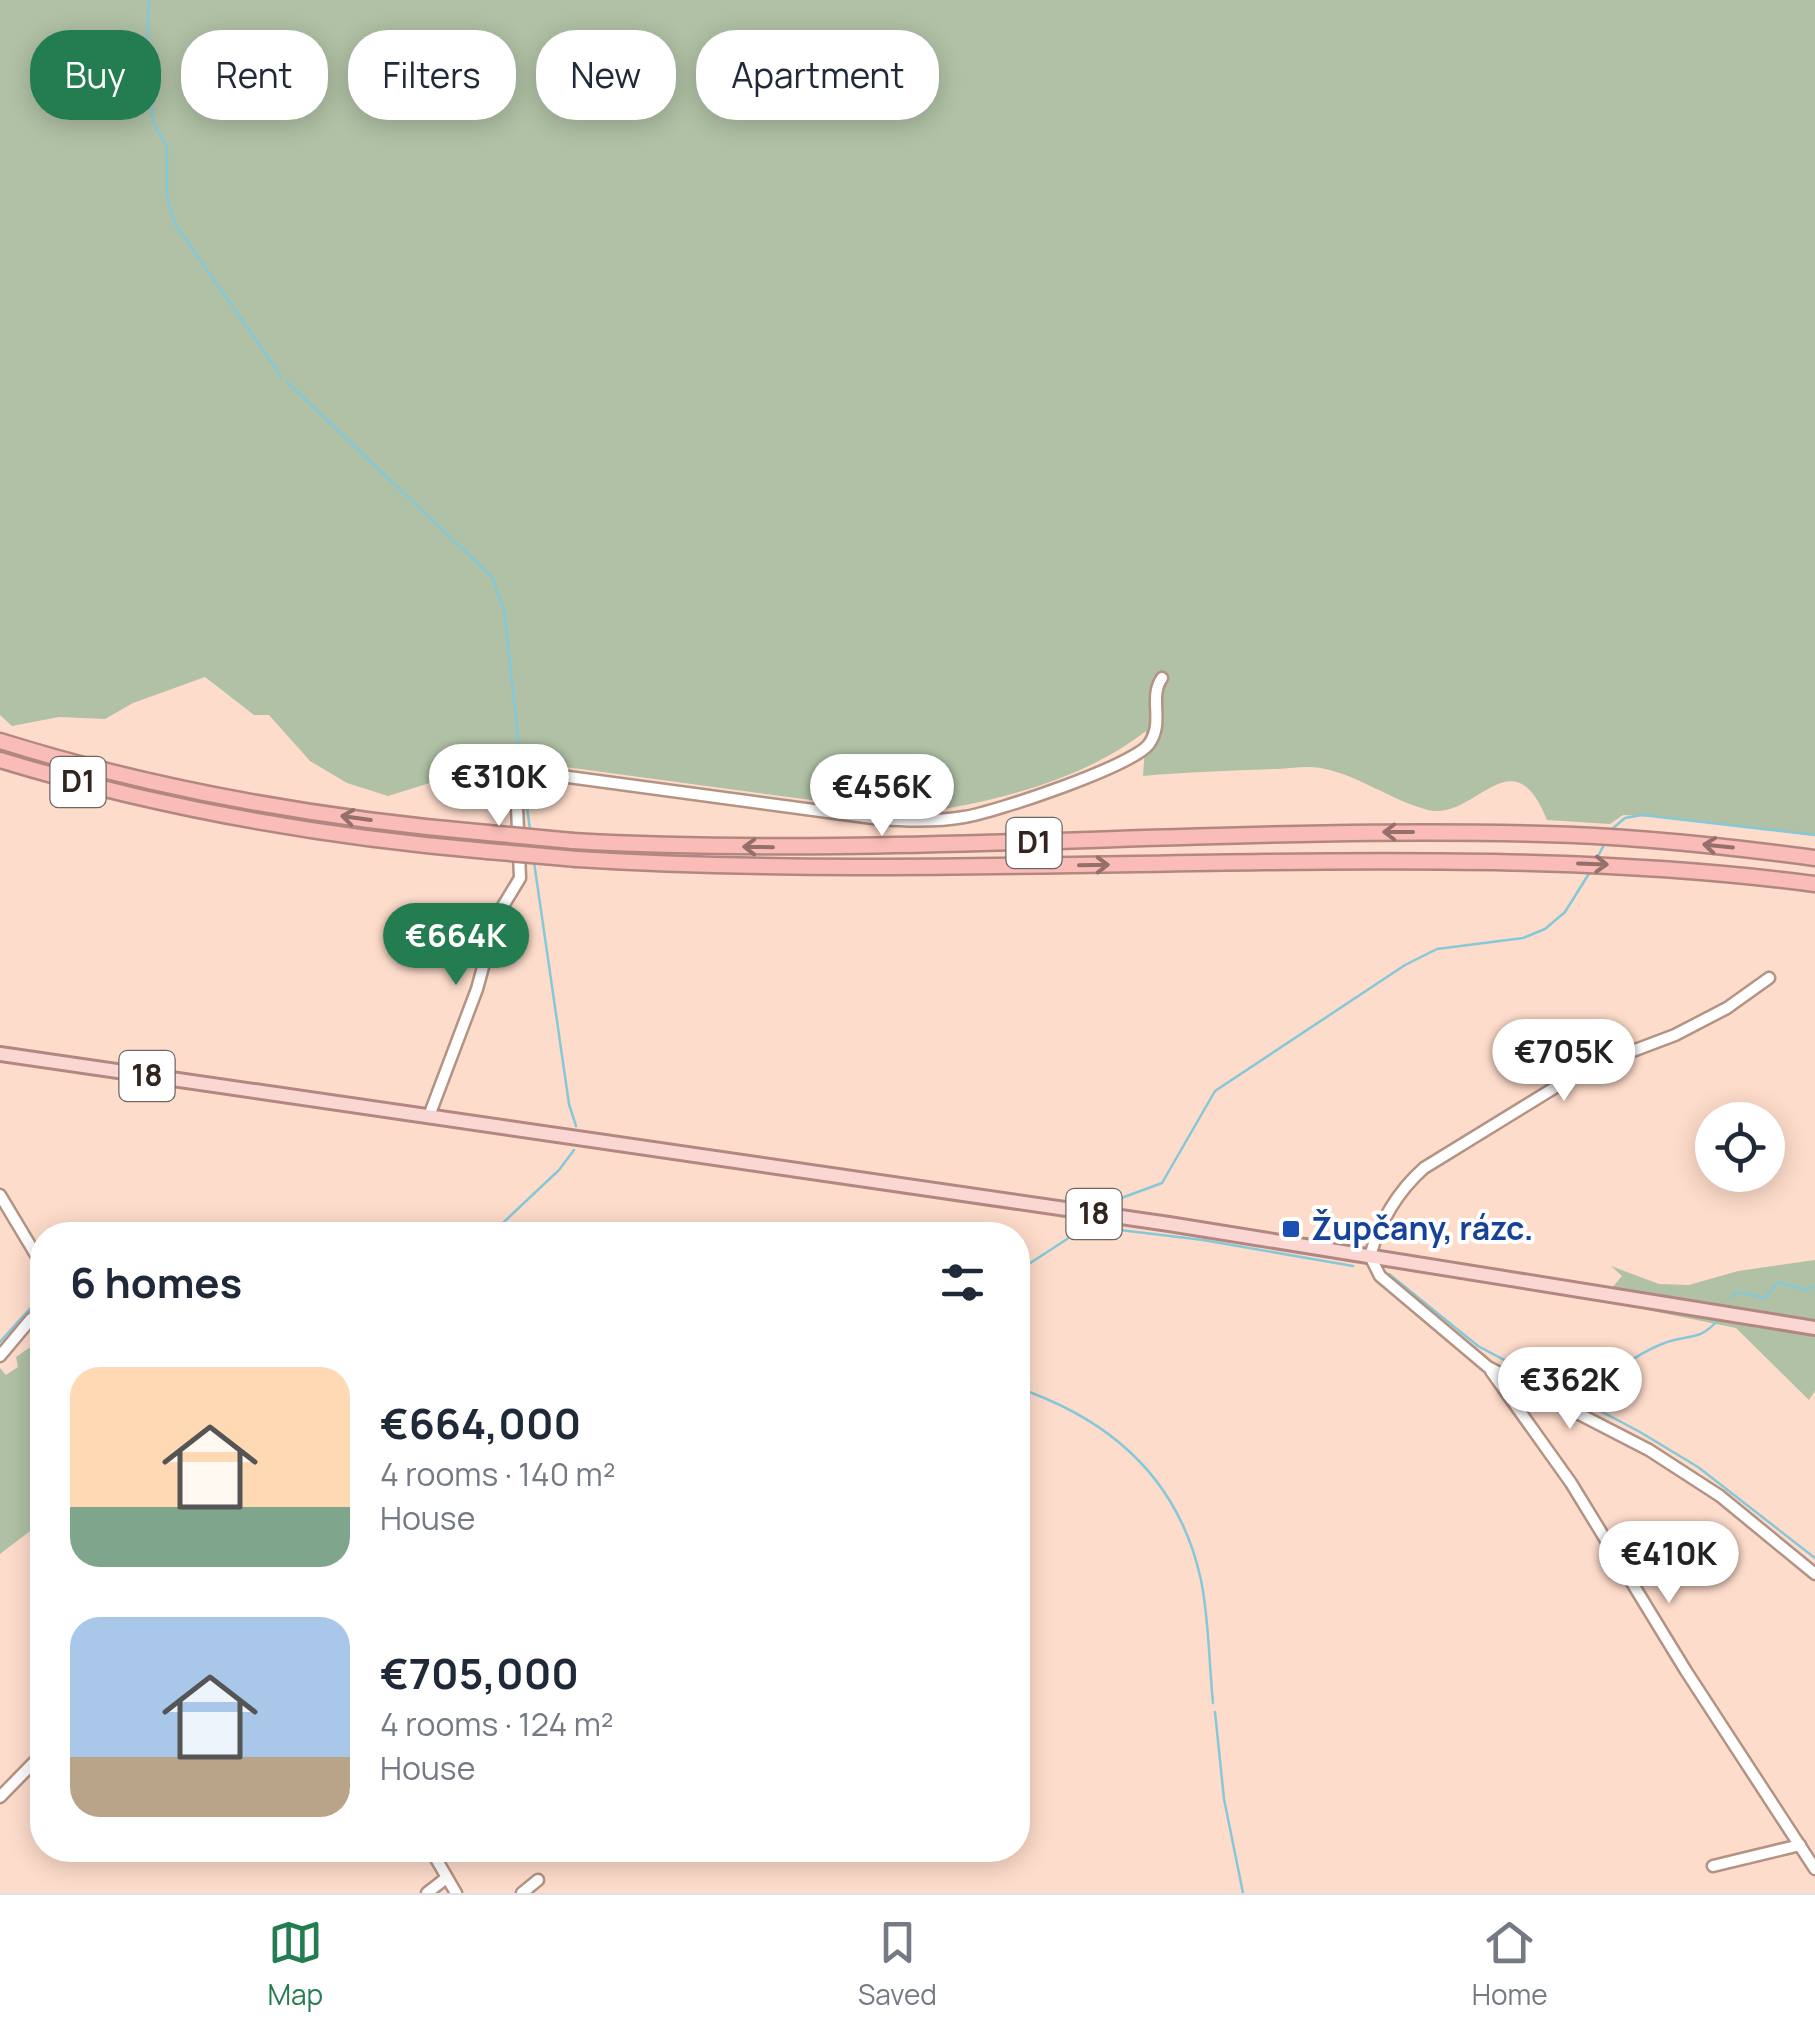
<!DOCTYPE html>
<html lang="en">
<head>
<meta charset="utf-8">
<style>
	body { margin:0; font-family:Manrope,sans-serif; background:#f6f6f7; color:#1f2937; height:100vh; display:flex; flex-direction:column; font-size:38px; white-space:nowrap }
	* { box-sizing:border-box; margin:0 }
	p { font-size:32px; color:#747a83 }
	.icon { flex:none; width:55px; height:55px; fill:none; stroke:currentColor; stroke-width:2; stroke-linecap:round; stroke-linejoin:round }
	.map { position:relative; flex:1; overflow:hidden }
	.side { position:absolute; left:30px; top:1222px; width:1000px; height:640px; display:flex; flex-direction:column; background:#fff; border-radius:40px; box-shadow:0 5px 25px #0003 }
	.side>* { flex:none }
	.banner { position:absolute; left:30px; top:30px; width:1000px; height:90px; display:flex; gap:20px }
	.buttons { position:absolute; left:1695px; top:1102px; display:grid; gap:20px }
	.buttons a { display:grid; place-items:center; width:90px; height:90px; border-radius:50%; background:#fff; box-shadow:0 5px 25px #0003; font-size:50px }
	.price { position:absolute; translate:-50% -85px; padding:0 22px; border-radius:35px; background:#fff; color:#222; font-size:32px; line-height:65px; filter:drop-shadow(0 2px 5px #0008) }
	.price::after { content:''; position:absolute; left:50%; top:60px; width:30px; height:22px; margin-left:-15px; background:inherit; clip-path:polygon(0 0,100% 0,50% 100%) }
	.price.current { background:#247d51; color:#fff }
	ul { padding:0; list-style:none }
	li { display:flex; align-items:center; gap:30px; height:250px; padding:0 40px }
	li span { display:grid; place-items:center; flex:none; width:280px; height:200px; border-radius:30px; color:#555 }
	li>.icon { margin-inline-start:auto }
	span .icon { width:120px; height:120px; fill:#fffc; stroke-width:1 }
	li b { font-size:42px }
	h2 { display:flex; justify-content:space-between; align-items:center; height:120px; padding:0 40px; font-size:42px }
	.pill { padding:0 35px; border-radius:40px; background:#fff; box-shadow:0 5px 25px #0003; font-size:35px; line-height:90px }
	.pill.current { background:#247d51; color:#fff }
	.dock { display:flex; justify-content:space-around; align-items:center; height:140px; border-top:2px solid #e0e1e3; background:#fff; font-size:28px; color:#747a83 }
	.dock a { display:grid; justify-items:center; gap:5px }
	.dock .current { color:#247d51 }
	.map>svg:first-child { display:block }
</style>
</head>
<body>
<div class="map">
<svg width="1815" height="1893" viewBox="0 0 1815 1893">
	<rect width="100%" height="100%" fill="#fedccb"/>
	<g fill="#b0c1a5">
		<path d="M0 0H1815V836L1676 818 1623 815 1610 824 1547 820C1512 733 1476 821 1428 810 1392 801 1357 774 1320 768 1306 765 1288 769 1274 769 1230 771 1186 772 1143 776L1146 731C1080 782 995 801 915 814L476 755 462 773 388 796 347 783 310 761 269 715H254L205 677 133 703 105 719 59 717 12 726 0 715Z"/>
		<polygon points="1815,1260 1815,1391 1809,1400 1736,1328 1613,1303 1611,1289 1622,1276 1611,1266 1659,1284 1689,1285 1738,1271"/>
		<polygon points="42,1339 42,1522 0,1554 0,1368 6,1375 18,1367 16,1357"/>
	</g>
	<g fill="none" stroke-linecap="round" stroke-linejoin="round">
		<g stroke="#85c8d8" stroke-width="2.5">
			<polyline points="149,0 147,44 153,122 167,147 167,198 175,224 281,376"/>
			<polyline points="287,382 492,577 504,610 521,764"/>
			<polyline points="523,778 530,829"/>
			<polyline points="1612,829 1625,818 1642,815 1815,835"/>
			<polyline points="1596,860 1606,841"/>
			<polyline points="534,862 569,1104 576,1126"/>
			<polyline points="1116,1200 1162,1183 1215,1091 1405,965 1437,949 1523,938 1545,929 1565,912 1590,872"/>
			<polyline points="490,1235 559,1170 574,1150"/>
			<polyline points="1018,1271 1087,1226 1203,1240 1353,1266"/>
			<polyline points="1389,1274 1478,1346 1640,1432 1698,1467 1815,1558"/>
			<polyline points="1732,1297 1738,1292 1765,1298 1778,1282 1805,1290 1815,1286"/>
			<polyline points="0,1342 42,1295"/>
			<path d="M1018 1388C1112 1420 1179 1479 1201 1580 1209 1619 1209 1663 1213 1703"/>
			<path d="M1587 1401C1608 1376 1632 1356 1662 1344 1687 1333 1698 1343 1718 1320"/>
			<polyline points="1215,1712 1224,1799 1243,1893"/>
		</g>
		<defs>
			<g id="minor">
				<path d="M1769 978 1727 1008 1675 1035 1585 1069 1424 1168C1397 1192 1380 1221 1370 1256L1380 1276 1488 1367 1649 1450 1720 1496 1815 1574"/>
				<path d="M429 1116 477 989 497 916 520 878 517 807 506 776 524 771 880 819C908 821 936 822 964 817 996 812 1133 766 1149 744 1165 722 1148 698 1162 678"/>
				<polyline points="0,1195 42,1265"/>
				<polyline points="0,1356 31,1319 42,1310"/>
				<polyline points="1491,1371 1571,1483 1686,1671 1815,1869"/>
				<polyline points="0,1797 42,1754"/>
				<polyline points="431,1850 456,1893"/>
				<polyline points="1713,1866 1800,1845"/>
				<polyline points="427,1893 445,1879"/>
				<polyline points="522,1893 538,1880"/>
			</g>
			<polyline id="major" points="0,1054 1169,1224 1815,1328"/>
			<g id="highway">
				<path d="M0 741C157 790 324 819 488 833"/>
				<path d="M0 760C158 808 323 837 487 851"/>
				<path d="M573 841C897 859 1220 825 1543 834 1634 836 1725 846 1815 858"/>
				<path d="M577 859C806 873 1035 865 1264 862 1449 860 1632 860 1815 884"/>
			</g>
		</defs>
		<use href="#minor" stroke="#b39384" stroke-width="15"/>
		<use href="#major" stroke="#b38781" stroke-width="18"/>
		<use href="#highway" stroke="#b38781" stroke-width="19"/>
		<use href="#minor" stroke="#fff" stroke-width="10"/>
		<use href="#major" stroke="#fbd7d3" stroke-width="12"/>
		<use href="#highway" stroke="#f9bcb6" stroke-width="14"/>
		<defs>
			<g id="highway-bridge">
				<polyline points="488,833 573,841"/>
				<polyline points="487,851 577,859"/>
			</g>
		</defs>
		<use href="#highway-bridge" stroke="#b38781" stroke-width="19" stroke-linecap="butt"/>
		<use href="#highway-bridge" stroke="#f9bcb6" stroke-width="14"/>
	</g>
	<defs><path id="oneway-shaft" d="M-6 0H5M1.5-3L5.5 0L1.5 3" fill="none" stroke-width="1.6" stroke-linecap="round" stroke-linejoin="round" transform="scale(2.5)"/></defs>
	<g stroke="#95706a">
		<use href="#oneway-shaft" transform="translate(356 818) rotate(-172)"/>
		<use href="#oneway-shaft" transform="translate(1398 832) rotate(180)"/>
		<use href="#oneway-shaft" transform="translate(1718 846) rotate(-174)"/>
		<use href="#oneway-shaft" transform="translate(758 847) rotate(-179)"/>
		<use href="#oneway-shaft" transform="translate(1593 864) rotate(2)"/>
		<use href="#oneway-shaft" transform="translate(1094 865) rotate(-1)"/>
	</g>
	<rect fill="#1a4fb4" stroke="#fff" stroke-width="4" x="1281" y="1219" width="20" height="20" rx="5"/>
	<g text-anchor="middle" stroke-width="8" stroke-linejoin="round" paint-order="stroke">
		<g fill="#fff" stroke="#6f6662" stroke-width="2.5">
			<rect x="50.5" y="757" width="55" height="50" rx="8"/>
			<rect x="1006.5" y="818" width="55" height="50" rx="8"/>
			<rect x="119.5" y="1051" width="55" height="50" rx="8"/>
			<rect x="1066.5" y="1189" width="55" height="50" rx="8"/>
		</g>
		<g font-size="30" font-weight="bold" fill="#31251e">
			<text x="78" y="792">D1</text>
			<text x="1034" y="853">D1</text>
			<text x="147" y="1086">18</text>
			<text x="1094" y="1224">18</text>
		</g>
		<g font-size="32" font-weight="bold" fill="#164399" stroke="#fff" text-anchor="start">
			<text x="1311" y="1240">Župčany, rázc.</text>
		</g>
	</g>
</svg>
<div class="buttons">
<a><svg class="icon" aria-label="locate" viewBox="0 0 24 24"><circle cx="12" cy="12" r="6"/><path d="M12 2v4M12 18v4M2 12h4M18 12h4"/></svg></a>
</div>
<b class="price" style="left:499px;top:829px">€310K</b>
<b class="price" style="left:882px;top:839px">€456K</b>
<b class="price current" style="left:456px;top:988px">€664K</b>
<b class="price" style="left:1564px;top:1104px">€705K</b>
<b class="price" style="left:1570px;top:1432px">€362K</b>
<b class="price" style="left:1669px;top:1606px">€410K</b>
<div class="banner">
<a class="pill current">Buy</a>
<a class="pill">Rent</a>
<a class="pill">Filters</a>
<a class="pill">New</a>
<a class="pill">Apartment</a>
</div>
<section class="side">
<h2>6 homes<svg class="icon" aria-label="filters" viewBox="0 0 24 24"><path d="M4 7h16M4 17h16"/><circle cx="9" cy="7" r="2"/><circle cx="15" cy="17" r="2"/></svg></h2>
<ul>
<li><span style="background:linear-gradient(#ffd9b3 70%,#7fa58c 0)"><svg class="icon" aria-label="home" viewBox="0 0 24 24"><path d="M3 11l9-7 9 7M6 9v11h12V9"/></svg></span><div><b>€664,000</b><p>4 rooms · 140 m²</p><p>House</p></div></li>
<li><span style="background:linear-gradient(#a9c7e8 70%,#b9a48a 0)"><svg class="icon" aria-label="home" viewBox="0 0 24 24"><path d="M3 11l9-7 9 7M6 9v11h12V9"/></svg></span><div><b>€705,000</b><p>4 rooms · 124 m²</p><p>House</p></div></li>
</ul>
</section>
</div>
<nav class="dock">
<a class="current"><svg class="icon" aria-label="map" viewBox="0 0 24 24"><path d="M3 6l6-2 6 2 6-2v14l-6 2-6-2-6 2zM9 4v14M15 6v14"/></svg>Map</a>
<a><svg class="icon" aria-label="saved" viewBox="0 0 24 24"><path d="M7 4h10v16l-5-4-5 4z"/></svg>Saved</a>
<a><svg class="icon" aria-label="home" viewBox="0 0 24 24"><path d="M3 11l9-7 9 7M6 9v11h12V9"/></svg>Home</a>
</nav>
</body>
</html>
